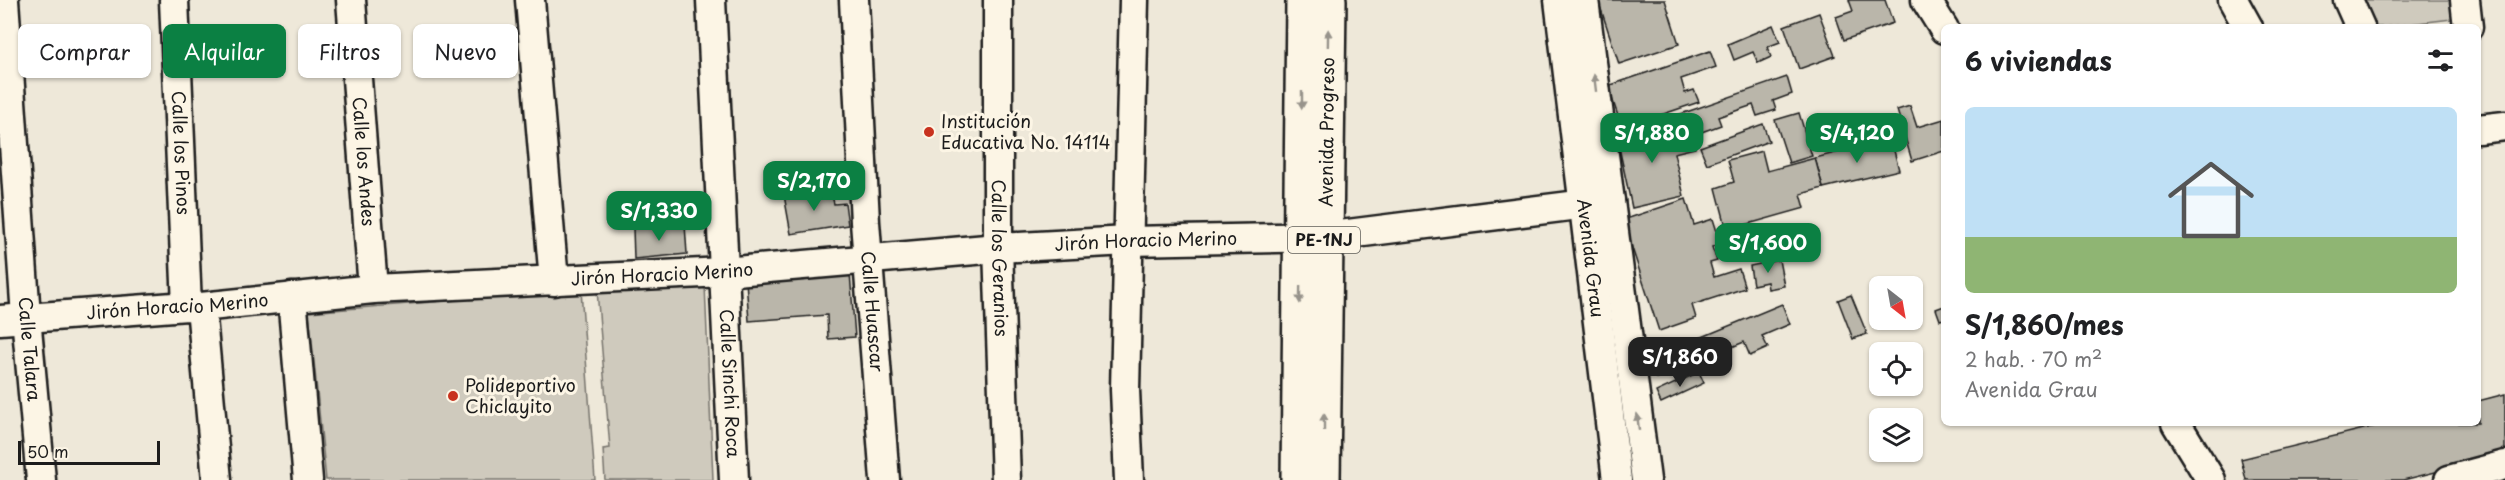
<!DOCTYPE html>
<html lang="es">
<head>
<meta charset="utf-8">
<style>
	body { margin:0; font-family:"Playpen Sans",sans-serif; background:#f6f6f6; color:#202124; height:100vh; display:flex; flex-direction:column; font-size:22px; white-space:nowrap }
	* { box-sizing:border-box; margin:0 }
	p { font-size:20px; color:#757577 }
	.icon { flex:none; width:33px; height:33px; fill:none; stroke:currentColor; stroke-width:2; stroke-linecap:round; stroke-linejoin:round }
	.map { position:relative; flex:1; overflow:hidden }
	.sheet { position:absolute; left:1941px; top:24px; width:540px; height:402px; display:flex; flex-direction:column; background:#fff; border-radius:9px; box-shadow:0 2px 4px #0004 }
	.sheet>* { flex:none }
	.banner { position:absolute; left:18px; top:24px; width:570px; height:54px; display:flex; gap:12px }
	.needle { width:39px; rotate:149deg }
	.fabs { position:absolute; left:1869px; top:276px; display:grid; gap:12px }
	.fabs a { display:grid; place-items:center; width:54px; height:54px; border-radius:9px; background:#fff; box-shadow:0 2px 4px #0004; font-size:30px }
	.scale { position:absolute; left:18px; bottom:15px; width:142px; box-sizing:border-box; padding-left:6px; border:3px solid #1c1c1c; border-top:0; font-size:16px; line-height:21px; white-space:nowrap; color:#1c1c1c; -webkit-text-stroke:4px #fcf5e5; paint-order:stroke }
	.price { position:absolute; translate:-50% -51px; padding:0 14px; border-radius:12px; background:#0b8043; color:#fff; font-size:20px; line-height:39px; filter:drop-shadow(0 2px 3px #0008) }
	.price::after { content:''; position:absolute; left:50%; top:36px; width:18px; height:14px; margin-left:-9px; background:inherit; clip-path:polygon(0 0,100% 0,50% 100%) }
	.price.on { background:#222; color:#fff }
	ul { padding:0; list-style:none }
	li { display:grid; align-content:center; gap:12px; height:318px; padding:0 24px }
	li span { display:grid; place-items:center; height:186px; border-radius:9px; color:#555 }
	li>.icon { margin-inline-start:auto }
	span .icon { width:108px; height:108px; fill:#fffc; stroke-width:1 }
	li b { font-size:26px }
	h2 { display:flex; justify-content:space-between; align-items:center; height:72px; padding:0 24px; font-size:26px }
	.chip { padding:0 21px; border-radius:9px; background:#fff; box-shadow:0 2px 4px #0004; font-size:21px; line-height:54px }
	.chip.on { background:#0b8043; color:#fff }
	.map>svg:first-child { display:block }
</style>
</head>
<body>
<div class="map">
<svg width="2505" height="480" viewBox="0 0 2505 480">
	<rect width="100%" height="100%" fill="#eee8d9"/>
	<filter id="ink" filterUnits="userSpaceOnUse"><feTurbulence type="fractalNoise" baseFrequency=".0167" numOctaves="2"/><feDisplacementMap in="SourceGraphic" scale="12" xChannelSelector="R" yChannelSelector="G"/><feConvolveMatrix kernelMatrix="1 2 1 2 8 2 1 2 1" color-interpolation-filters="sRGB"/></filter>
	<g filter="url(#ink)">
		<g fill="#cfcabd" stroke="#76736c" stroke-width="1.5">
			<polygon points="2353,0 2458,0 2460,18 2384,27 2366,27"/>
			<polygon points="705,285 713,480 605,480 603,449 610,448 597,290"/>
			<polygon points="581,290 595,480 326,480 309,312"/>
		</g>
		<g fill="#bab6aa" stroke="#1c1c1c" stroke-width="1.5">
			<polygon points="1598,0 1665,0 1679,44 1619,64"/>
			<polygon points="1849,0 1885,0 1893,23 1844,40 1836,17 1853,11"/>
			<polygon points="1819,13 1835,56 1799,69 1784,26"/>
			<polygon points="1773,25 1780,42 1767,47 1771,57 1758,63 1753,52 1734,60 1728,44"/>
			<polygon points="1710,51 1716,67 1681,79 1685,93 1694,90 1699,102 1622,128 1608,86"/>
			<polygon points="1787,77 1792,94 1773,101 1776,110 1757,116 1753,105 1718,117 1721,125 1696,134 1693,124 1679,128 1675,116"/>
			<polygon points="1910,106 1917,127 1944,119 1944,151 1912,161 1897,110"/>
			<polygon points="1799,113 1812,156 1789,163 1775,120"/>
			<polygon points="1878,118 1883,133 1839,146 1835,131"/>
			<polygon points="1655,124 1659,139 1692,132 1695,148 1674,153 1684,196 1632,208 1616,133"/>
			<polygon points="1763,124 1769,141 1707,164 1700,147"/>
			<polygon points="1891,139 1899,170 1823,188 1815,158"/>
			<polygon points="1762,151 1767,171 1815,158 1823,188 1801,194 1805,208 1727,230 1716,188 1734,182 1728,160"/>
			<polygon points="833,170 836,187 788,192 787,173"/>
			<polygon points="831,191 834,204 845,203 848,225 791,234 784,195"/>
			<polygon points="1686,199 1694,225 1713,219 1721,244 1712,247 1717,261 1710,263 1714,277 1739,269 1745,288 1692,305 1696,318 1659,331 1623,220"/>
			<polygon points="685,225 687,254 634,259 633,228"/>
			<polygon points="1779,260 1784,286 1768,289 1767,282 1753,285 1750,266"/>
			<polygon points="850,273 855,337 828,339 827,315 749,321 746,281"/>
			<polygon points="1851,295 1867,334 1853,339 1838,300"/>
			<polygon points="1782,304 1790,324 1762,336 1768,348 1750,356 1744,342 1656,378 1649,359"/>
			<polygon points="1944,306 1944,319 1940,320 1936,309"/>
			<polygon points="1699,372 1704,383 1661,403 1656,392"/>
			<polygon points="2505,394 2505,455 2403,480 2246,480 2241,459 2388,423 2478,423 2478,401"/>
		</g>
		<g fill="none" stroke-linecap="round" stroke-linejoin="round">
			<defs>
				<g id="minor">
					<path id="s1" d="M4 0 26 317 41 480"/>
					<path id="s2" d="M174 0 187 306"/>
					<path id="s3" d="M351 0 373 289"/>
					<polyline points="530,0 554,281"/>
					<path id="s4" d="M711 0 734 480"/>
					<path id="s5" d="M854 0 865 222 885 480"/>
					<path id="s6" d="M998 0V248L1006 480"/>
					<path id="s7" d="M1559 0 1617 480"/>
					<polyline points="1584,0 1646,480"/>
					<polyline points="1926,0 1944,29"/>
					<polyline points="2233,0 2248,27"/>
					<polyline points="2348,0 2360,27"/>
					<polyline points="2465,0 2468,27"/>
					<polyline points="2478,129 2505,126"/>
					<polyline points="292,297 308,480"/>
					<polyline points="201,307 217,480"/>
					<path id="s8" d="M0 320 187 306 201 307 373 289 724 272 998 248 1128 241 1324 237 1610 201"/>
					<polyline points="2176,423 2211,480"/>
					<polyline points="1129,480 1125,390 1134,0"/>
					<polyline points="2449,480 2505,465"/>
				</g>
				<g id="major">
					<polyline points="1298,480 1303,0"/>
					<path id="s9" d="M1323 480 1329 0"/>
				</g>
			</defs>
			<use href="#minor" stroke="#1c1c1c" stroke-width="33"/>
			<use href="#major" stroke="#1c1c1c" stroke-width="38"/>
			<use href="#minor" stroke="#fcf5e5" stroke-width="28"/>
			<use href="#major" stroke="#fcf5e5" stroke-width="33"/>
		</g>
		<defs><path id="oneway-solid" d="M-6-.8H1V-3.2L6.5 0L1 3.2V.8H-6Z" transform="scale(1.5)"/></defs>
		<g fill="#97938b">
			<use href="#oneway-solid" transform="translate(1328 38) rotate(-89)"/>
			<use href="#oneway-solid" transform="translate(1595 83) rotate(-97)"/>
			<use href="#oneway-solid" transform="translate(1302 100) rotate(90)"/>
			<use href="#oneway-solid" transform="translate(1300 295) rotate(91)"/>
			<use href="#oneway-solid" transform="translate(1324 422) rotate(-90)"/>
			<use href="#oneway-solid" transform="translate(1638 422) rotate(-97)"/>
		</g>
	</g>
	<g fill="#c8321e" stroke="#fcf5e5" stroke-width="2">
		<circle cx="929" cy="132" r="6"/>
		<circle cx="453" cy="396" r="6"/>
	</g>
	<g text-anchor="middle" stroke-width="6" stroke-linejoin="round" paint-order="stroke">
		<rect fill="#fcf5e5" stroke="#5f5d58" stroke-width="1.5" x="1288" y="227" width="72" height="26" rx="4.5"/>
		<g font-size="16" font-weight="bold" fill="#1c1c1c">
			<text x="1324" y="246">PE-1NJ</text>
		</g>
		<g font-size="18" fill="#1c1c1c" stroke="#fcf5e5" text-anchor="start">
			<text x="941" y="128">Institución<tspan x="941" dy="21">Educativa No. 14114</tspan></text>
			<text x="465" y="392">Polideportivo<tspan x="465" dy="21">Chiclayito</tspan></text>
		</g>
		<g font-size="18" fill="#1c1c1c" stroke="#fcf5e5">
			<text dy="6" stroke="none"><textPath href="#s9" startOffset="348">Avenida Progreso</textPath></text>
			<text dy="6" stroke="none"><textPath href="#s2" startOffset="153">Calle los Pinos</textPath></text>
			<text dy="6" stroke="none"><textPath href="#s3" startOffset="162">Calle los Andes</textPath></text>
			<text dy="6" stroke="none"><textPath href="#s8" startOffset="1149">Jirón Horacio Merino</textPath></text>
			<text dy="6" stroke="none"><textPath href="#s6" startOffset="258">Calle los Geranios</textPath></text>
			<text dy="6" stroke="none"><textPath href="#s7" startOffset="260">Avenida Grau</textPath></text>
			<text dy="6" stroke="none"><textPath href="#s8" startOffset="664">Jirón Horacio Merino</textPath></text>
			<text dy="6" stroke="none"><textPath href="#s8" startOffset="178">Jirón Horacio Merino</textPath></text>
			<text dy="6" stroke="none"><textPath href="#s5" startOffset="312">Calle Huascar</textPath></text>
			<text dy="6" stroke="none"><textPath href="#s1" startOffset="350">Calle Talara</textPath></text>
			<text dy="6" stroke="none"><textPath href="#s4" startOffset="384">Calle Sinchi Roca</textPath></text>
		</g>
	</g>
</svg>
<div class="fabs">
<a><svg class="needle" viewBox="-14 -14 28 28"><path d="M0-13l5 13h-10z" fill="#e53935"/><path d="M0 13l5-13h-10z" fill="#757577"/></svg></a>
<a><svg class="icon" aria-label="locate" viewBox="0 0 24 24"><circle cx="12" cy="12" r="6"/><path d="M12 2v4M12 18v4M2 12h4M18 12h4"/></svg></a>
<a><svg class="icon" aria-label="layers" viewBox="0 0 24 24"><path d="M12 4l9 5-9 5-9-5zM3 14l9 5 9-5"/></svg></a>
</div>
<div class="scale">50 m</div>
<b class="price" style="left:1652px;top:164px">S/1,880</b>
<b class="price" style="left:1857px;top:164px">S/4,120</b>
<b class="price" style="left:814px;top:212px">S/2,170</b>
<b class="price" style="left:659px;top:242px">S/1,330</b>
<b class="price" style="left:1768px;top:274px">S/1,600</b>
<b class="price on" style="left:1680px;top:388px">S/1,860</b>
<div class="banner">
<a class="chip">Comprar</a>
<a class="chip on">Alquilar</a>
<a class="chip">Filtros</a>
<a class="chip">Nuevo</a>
</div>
<section class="sheet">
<h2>6 viviendas<svg class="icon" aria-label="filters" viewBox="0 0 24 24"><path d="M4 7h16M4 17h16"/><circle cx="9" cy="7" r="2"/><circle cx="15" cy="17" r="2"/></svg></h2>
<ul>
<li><span style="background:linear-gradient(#bfe0f5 70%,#8fb573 0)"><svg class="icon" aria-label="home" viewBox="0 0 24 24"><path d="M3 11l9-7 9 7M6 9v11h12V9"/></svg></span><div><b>S/1,860/mes</b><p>2 hab. · 70 m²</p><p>Avenida Grau</p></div></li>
</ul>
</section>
</div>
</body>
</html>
